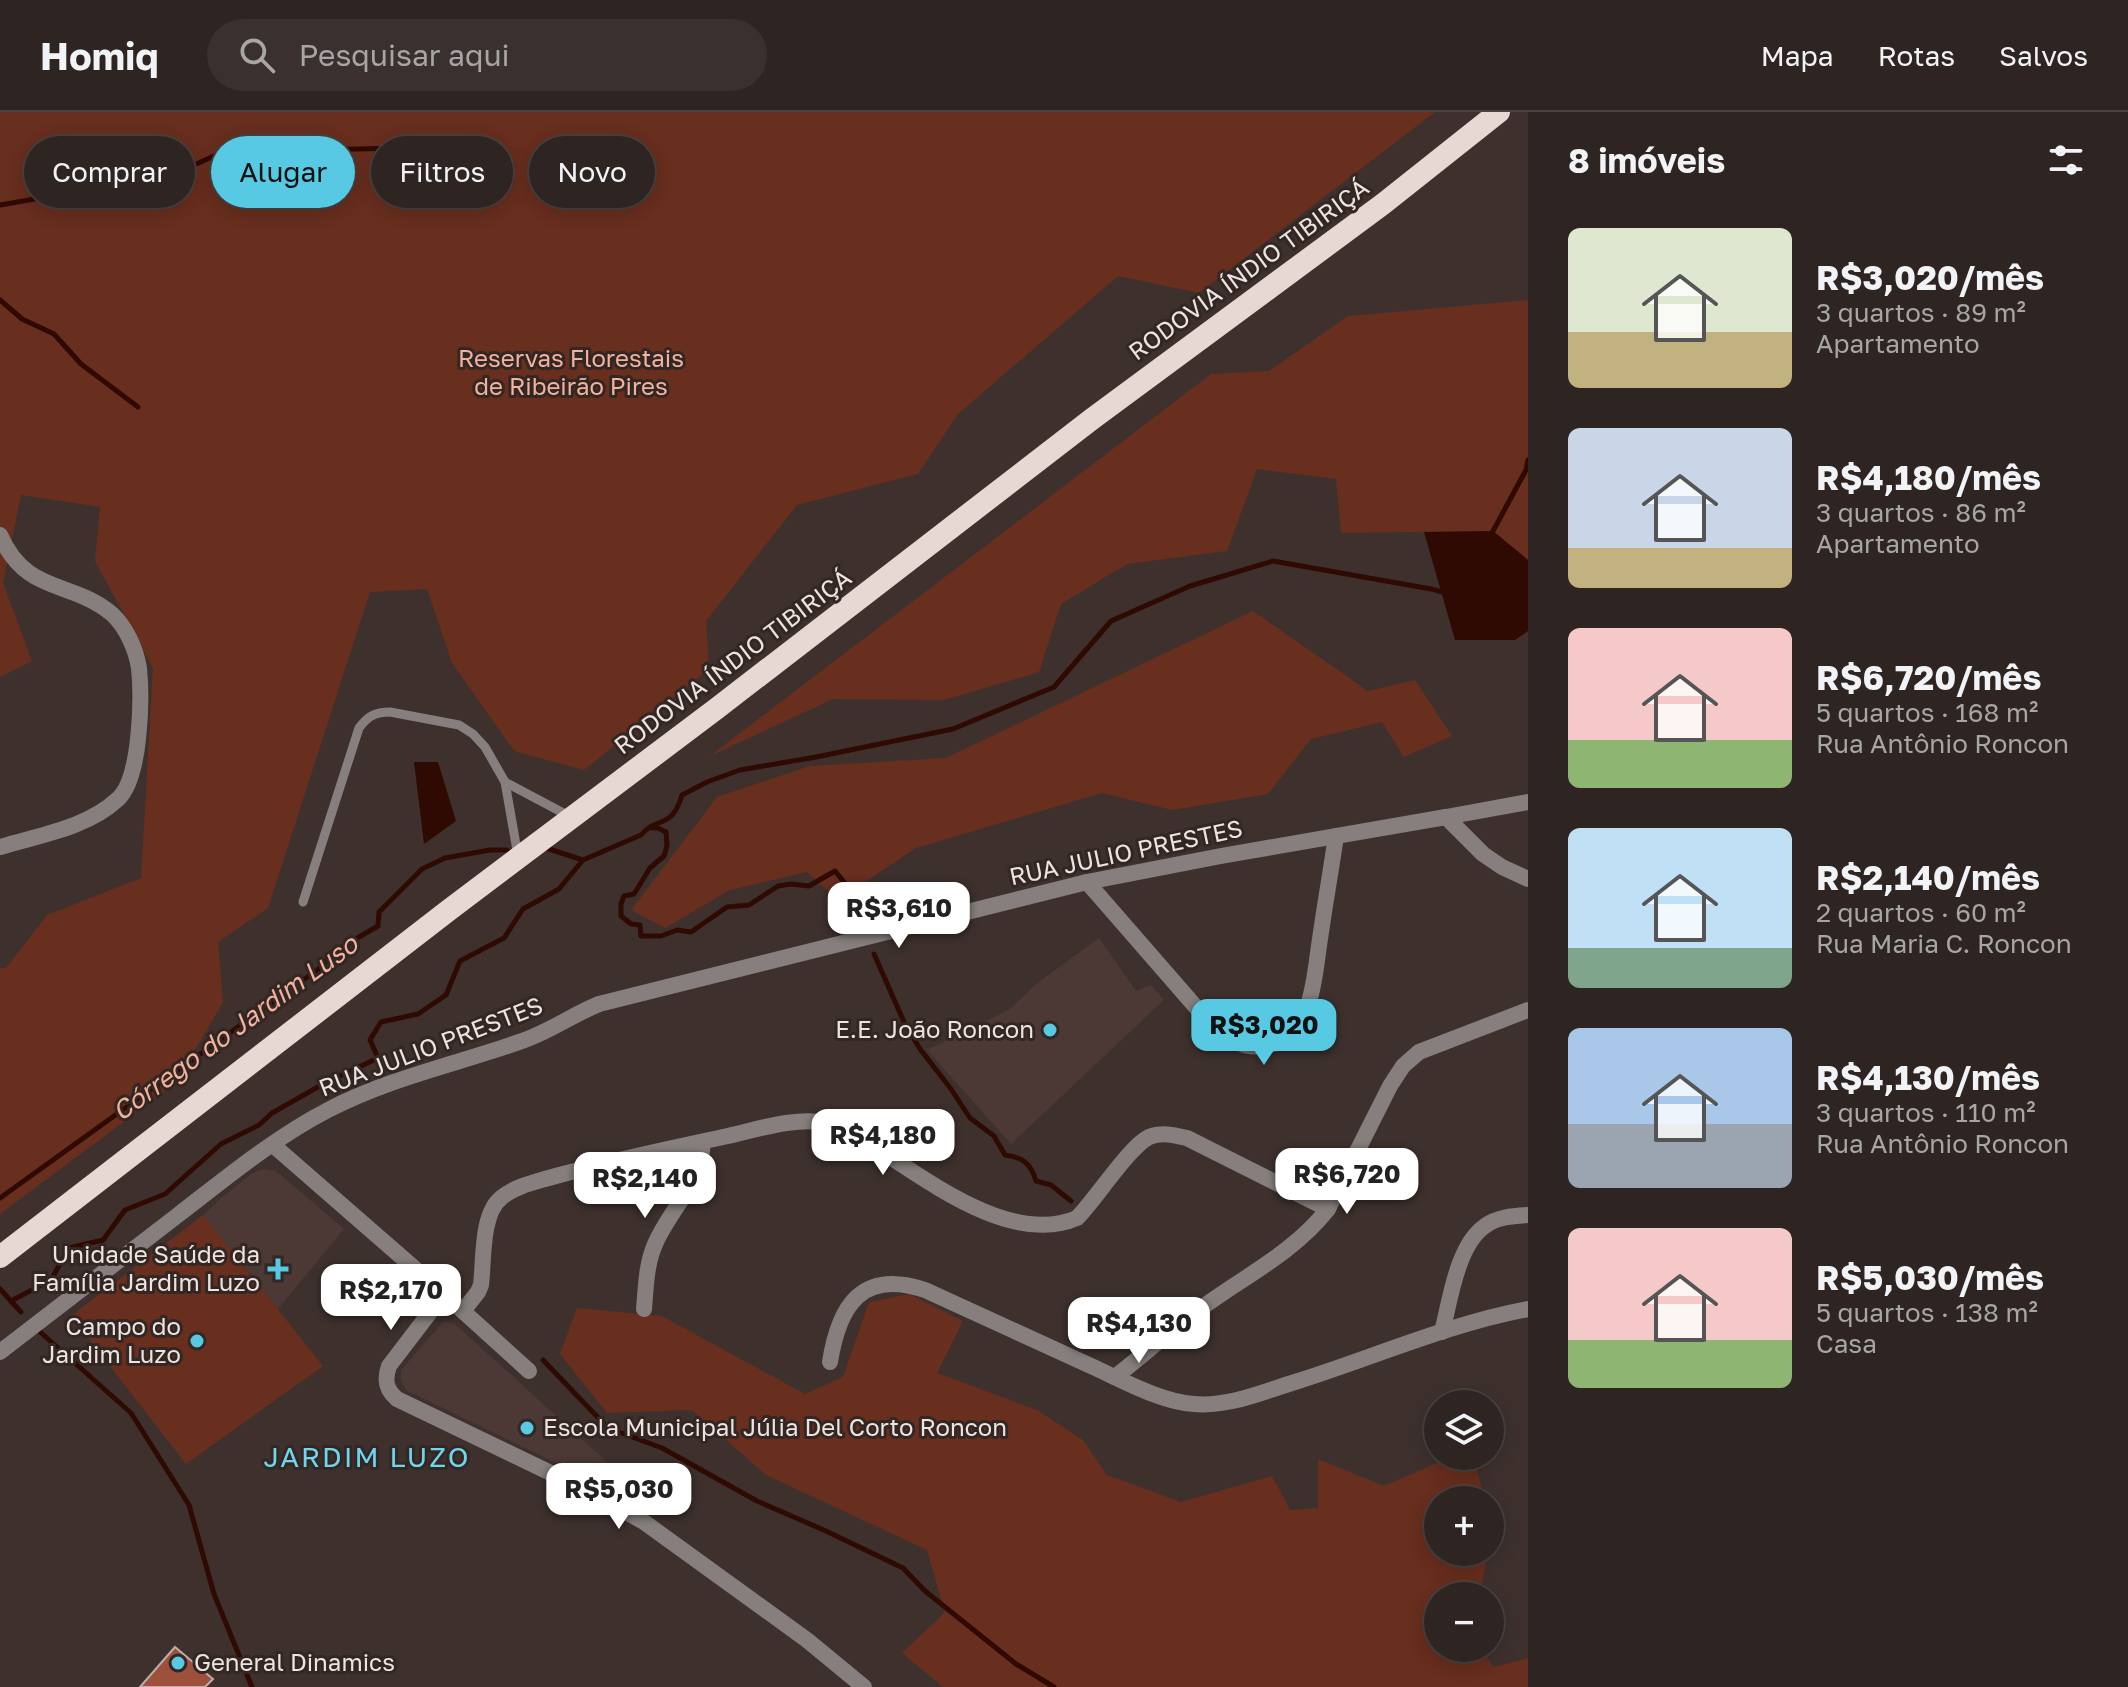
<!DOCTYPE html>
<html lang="pt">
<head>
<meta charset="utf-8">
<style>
	body { margin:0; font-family:"Golos Text",sans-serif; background:#3a312f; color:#f1f3f6; height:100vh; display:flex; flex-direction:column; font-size:30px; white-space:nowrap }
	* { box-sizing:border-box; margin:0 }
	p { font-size:26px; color:#a7a5a5 }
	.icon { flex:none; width:44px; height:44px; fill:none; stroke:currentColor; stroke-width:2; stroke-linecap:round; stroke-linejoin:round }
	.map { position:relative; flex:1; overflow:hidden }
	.side { display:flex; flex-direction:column; background:#2e2522; width:600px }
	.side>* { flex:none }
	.hud { position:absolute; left:24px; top:24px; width:760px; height:72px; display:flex; gap:16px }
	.fabs { position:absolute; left:1424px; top:1278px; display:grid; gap:16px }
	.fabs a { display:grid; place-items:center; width:80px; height:80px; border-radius:50%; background:#2e2522; box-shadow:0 4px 20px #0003,0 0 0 2px #494240; font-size:40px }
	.price { position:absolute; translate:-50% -68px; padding:0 18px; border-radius:16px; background:#fff; color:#222; font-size:26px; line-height:52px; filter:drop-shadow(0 2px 4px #0008) }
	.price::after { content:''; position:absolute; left:50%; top:48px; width:24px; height:18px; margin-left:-12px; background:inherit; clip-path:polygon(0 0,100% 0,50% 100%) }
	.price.current { background:#58c9e3; color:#111 }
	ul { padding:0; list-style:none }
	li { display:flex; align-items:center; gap:24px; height:200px; padding:0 40px }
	li span { display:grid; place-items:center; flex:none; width:224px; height:160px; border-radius:12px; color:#555 }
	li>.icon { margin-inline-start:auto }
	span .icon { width:96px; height:96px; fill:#fffc; stroke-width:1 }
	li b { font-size:34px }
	h2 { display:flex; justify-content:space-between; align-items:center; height:96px; padding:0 40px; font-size:34px }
	.tag { padding:0 28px; border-radius:36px; background:#2e2522; box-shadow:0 4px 20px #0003,0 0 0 2px #494240; font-size:28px; line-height:72px }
	.tag.current { background:#58c9e3; color:#111 }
	header { display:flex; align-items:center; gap:48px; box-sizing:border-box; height:112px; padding:0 40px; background:#2e2522; border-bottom:2px solid #494240 }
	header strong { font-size:38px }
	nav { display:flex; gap:44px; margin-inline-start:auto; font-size:28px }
	.search { width:560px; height:72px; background:#3a312f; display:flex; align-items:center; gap:20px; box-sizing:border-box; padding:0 28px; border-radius:44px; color:#a7a5a5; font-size:30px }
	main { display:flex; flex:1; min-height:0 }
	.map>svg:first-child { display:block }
</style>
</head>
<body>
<header>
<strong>Homiq</strong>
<div class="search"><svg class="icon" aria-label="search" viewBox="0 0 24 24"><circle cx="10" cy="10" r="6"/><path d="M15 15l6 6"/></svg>Pesquisar aqui</div>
<nav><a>Mapa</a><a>Rotas</a><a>Salvos</a></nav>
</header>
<main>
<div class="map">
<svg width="1528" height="1575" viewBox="0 0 1528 1575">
	<rect width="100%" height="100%" fill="#3e312d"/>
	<g fill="#4c3834">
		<polygon points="1099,826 1136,879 1151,873 1164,888 1011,1032 927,938 1010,897 1036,872"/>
		<polygon points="262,1057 276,1059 344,1117 278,1197 203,1104 220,1087 250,1063"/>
		<polygon points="444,1209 455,1212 607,1350 599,1372 406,1278 401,1269 401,1258"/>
	</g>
	<g fill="#682e1e">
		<polygon points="0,0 1435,0 1199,181 1118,164 958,302 918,362 797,393 706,509 709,557 584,658 514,639 452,551 427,477 370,480 268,796 218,830 223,890 176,971 0,1102 0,856 6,856 47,803 141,766 153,556 95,449 100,395 21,383 3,471 32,549 0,565"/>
		<polygon points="1528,188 1528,448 1493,419 1341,421 1336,367 1257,357 1227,439 1127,452 1061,492 1039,560 944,588 833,587 710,644 1211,262 1269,259 1348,204"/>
		<polygon points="1253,499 1368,579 1415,568 1452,624 1404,645 1382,610 1311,627 1268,682 1172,698 1102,681 916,736 838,788 807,760 730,778 665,816 631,798 717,685 810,654 946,646"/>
		<polygon points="203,1103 323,1254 186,1352 71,1204"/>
		<polygon points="909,1182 963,1209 937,1261 1037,1298 1083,1328 1107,1363 1181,1390 1272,1364 1290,1398 1318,1396 1318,1347 1384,1374 1453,1344 1472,1344 1486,1388 1438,1388 1438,1440 1488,1440 1480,1484 1438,1484 1438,1536 1480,1536 1494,1555 1528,1546 1528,1575 943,1575 902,1541 945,1500 927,1438 766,1363 692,1298 607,1301 560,1242 577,1196 662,1204 805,1282 843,1265 869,1190"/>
	</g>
	<g fill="#2f0a02">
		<polygon points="1493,419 1528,448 1528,519 1515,528 1455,528 1424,420"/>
		<polygon points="414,650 438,650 456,709 424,732"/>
	</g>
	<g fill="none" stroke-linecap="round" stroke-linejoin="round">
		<g stroke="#2f0a02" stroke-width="5">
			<polyline points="0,93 52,84 75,89 104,81 129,71 165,66 223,40 403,36"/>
			<polyline points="0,188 22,207 54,222 81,252 138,295"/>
			<polyline points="1493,419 1526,358 1528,348"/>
			<polyline points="652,716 658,716 666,720 667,734 664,744 650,756 634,782 624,784 621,792 621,804 631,812 640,813 641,824 661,824 677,818 691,820 727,795 749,793 778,774 791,772 809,774 835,759 844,770 849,805"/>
			<polyline points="549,737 583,748"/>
			<path d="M874 842 904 910 920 937 951 977 970 1006 994 1024 1005 1043C1022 1045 1031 1051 1036 1069L1051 1073 1071 1089"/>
			<polyline points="0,1086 320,856 335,839 378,814 379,800 422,757 445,746 490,738 507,738"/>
			<polyline points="0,1177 21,1200"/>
			<path d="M11 1189 51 1168 69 1136 103 1128 125 1098 165 1082 221 1032 259 1013 272 1001 325 971 378 946 370 928 381 910 418 902 446 883 460 849 504 826 523 797 559 777 583 748 641 723C658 703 671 719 682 683L707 670 740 658 816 645 953 617 1054 575 1111 509 1190 474 1273 449 1431 477 1446 481"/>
			<polyline points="39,1219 131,1301 189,1393 214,1482 252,1575"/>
			<polyline points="543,1248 608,1316 662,1336 757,1389 826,1419 903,1456 925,1479 1016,1552 1054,1575"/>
		</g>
	</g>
	<polygon fill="#9d513c" stroke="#beada8" stroke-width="2" points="175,1535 213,1567 205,1575 140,1575"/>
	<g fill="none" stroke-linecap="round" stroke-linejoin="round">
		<g stroke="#867f7d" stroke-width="9">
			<polyline points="505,670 569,704"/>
			<path d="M303 790 359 616C368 604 375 600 390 600L459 613 473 622 485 635 505 670 518 744"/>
		</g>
		<g stroke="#867f7d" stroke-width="16">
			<path d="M0 423C26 483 72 468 112 502 126 515 136 537 139 556 142 586 141 666 118 687 87 716 40 723 0 735"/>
			<polyline points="1446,705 1528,690"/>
			<path d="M1087 770 1208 909C1216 916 1224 923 1232 928 1245 935 1259 937 1273 932 1314 919 1314 863 1320 827 1325 792 1331 758 1336 724"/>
			<polyline points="273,1033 444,1182 529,1259"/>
			<path d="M444 1182 389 1254C384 1268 386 1278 397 1287L590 1380 644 1410 807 1528 864 1575"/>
			<path d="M644 1197C646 1175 646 1151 656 1130 667 1106 687 1083 697 1060 701 1051 702 1040 703 1030"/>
			<path d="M463 1199 478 1180 481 1173C484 1148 481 1102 501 1086 512 1076 531 1071 545 1067 604 1050 664 1038 723 1025 752 1019 796 1004 825 1011 846 1016 865 1030 884 1041 935 1074 1015 1133 1077 1106 1096 1087 1129 1035 1149 1025 1162 1020 1174 1023 1187 1026L1328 1097"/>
			<path d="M1442 1220C1450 1189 1457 1133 1485 1114 1497 1105 1513 1104 1528 1103"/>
			<path d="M0 1240C59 1194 119 1149 178 1103 226 1066 274 1026 328 998 389 966 457 952 522 929 549 920 572 903 599 892L1087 770 1221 744 1446 705 1483 742 1502 755 1528 767"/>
			<path d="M830 1250C839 1193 862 1157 925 1178 980 1203 1036 1229 1091 1254 1122 1268 1161 1290 1194 1292 1229 1295 1262 1280 1295 1270 1372 1246 1448 1212 1528 1197"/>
			<path d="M1115 1265C1146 1241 1175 1214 1207 1192 1249 1162 1295 1139 1328 1097L1390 974 1403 954 1419 940 1528 898"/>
		</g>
		<polyline stroke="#e8d8d4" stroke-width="22" points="0,1145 449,798 716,597 1092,307 1383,92 1499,0"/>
	</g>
	<g fill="#58c9e3" stroke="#332723" stroke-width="3">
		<circle cx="1050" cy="918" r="8"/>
		<path d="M274 1145h8v8h8v8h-8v8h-8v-8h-8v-8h8z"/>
		<circle cx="197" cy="1229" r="8"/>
		<circle cx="527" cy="1316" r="8"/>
		<circle cx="178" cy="1551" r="8"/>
	</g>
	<g text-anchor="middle" stroke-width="6" stroke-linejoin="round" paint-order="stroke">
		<g font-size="24" fill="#ede4e2" stroke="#332723">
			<text transform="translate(1249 158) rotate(-36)" y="8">RODOVIA ÍNDIO TIBIRIÇÁ</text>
			<text transform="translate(733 550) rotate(-37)" y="8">RODOVIA ÍNDIO TIBIRIÇÁ</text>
			<text transform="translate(1126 741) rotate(-12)" y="8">RUA JULIO PRESTES</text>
			<text transform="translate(431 935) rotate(-21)" y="8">RUA JULIO PRESTES</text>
		</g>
		<g font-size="24" fill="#f3b19f" stroke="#332723">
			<text x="571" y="255">Reservas Florestais<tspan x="571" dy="28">de Ribeirão Pires</tspan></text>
		</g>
		<g font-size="24" fill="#ede4e2" stroke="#332723" text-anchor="end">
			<text x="1034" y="926">E.E. João Roncon</text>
			<text x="260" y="1151">Unidade Saúde da<tspan x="260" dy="28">Família Jardim Luzo</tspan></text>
			<text x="181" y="1223">Campo do<tspan x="181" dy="28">Jardim Luzo</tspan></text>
			<text x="543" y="1324" text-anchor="start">Escola Municipal Júlia Del Corto Roncon</text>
			<text x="194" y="1559" text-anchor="start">General Dinamics</text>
		</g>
		<g font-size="26" font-style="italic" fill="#f3b19e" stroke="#332723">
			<text transform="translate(235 916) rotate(-36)" y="9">Córrego do Jardim Luso</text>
		</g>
		<g font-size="28" letter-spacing="2" fill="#71d5ee" stroke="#332723">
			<text x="367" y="1355">JARDIM LUZO</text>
		</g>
	</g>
</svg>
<div class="fabs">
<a><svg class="icon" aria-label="layers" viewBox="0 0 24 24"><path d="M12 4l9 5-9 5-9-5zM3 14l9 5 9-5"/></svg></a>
<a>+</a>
<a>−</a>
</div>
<b class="price" style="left:899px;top:838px">R$3,610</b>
<b class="price current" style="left:1264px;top:955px">R$3,020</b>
<b class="price" style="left:883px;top:1065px">R$4,180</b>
<b class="price" style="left:1347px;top:1104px">R$6,720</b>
<b class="price" style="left:645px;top:1108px">R$2,140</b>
<b class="price" style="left:391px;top:1220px">R$2,170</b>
<b class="price" style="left:1139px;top:1253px">R$4,130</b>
<b class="price" style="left:619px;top:1419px">R$5,030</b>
<div class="hud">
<a class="tag">Comprar</a>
<a class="tag current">Alugar</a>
<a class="tag">Filtros</a>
<a class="tag">Novo</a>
</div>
</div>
<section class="side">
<h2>8 imóveis<svg class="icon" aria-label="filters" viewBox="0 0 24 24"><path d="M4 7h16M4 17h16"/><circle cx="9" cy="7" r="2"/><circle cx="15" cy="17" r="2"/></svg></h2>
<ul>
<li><span style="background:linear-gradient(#dfe7d0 65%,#c2b280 0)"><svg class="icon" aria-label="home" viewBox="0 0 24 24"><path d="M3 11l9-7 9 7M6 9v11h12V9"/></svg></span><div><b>R$3,020/mês</b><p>3 quartos · 89 m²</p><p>Apartamento</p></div></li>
<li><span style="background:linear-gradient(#c9d6e8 75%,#c2b280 0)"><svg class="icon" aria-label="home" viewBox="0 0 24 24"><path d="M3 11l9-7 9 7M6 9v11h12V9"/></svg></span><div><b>R$4,180/mês</b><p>3 quartos · 86 m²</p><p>Apartamento</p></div></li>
<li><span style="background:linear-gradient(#f6c9c9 70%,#8fb573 0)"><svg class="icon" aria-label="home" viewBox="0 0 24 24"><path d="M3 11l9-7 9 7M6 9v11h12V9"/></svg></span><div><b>R$6,720/mês</b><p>5 quartos · 168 m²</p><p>Rua Antônio Roncon</p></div></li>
<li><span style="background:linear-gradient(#bfe0f5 75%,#7fa58c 0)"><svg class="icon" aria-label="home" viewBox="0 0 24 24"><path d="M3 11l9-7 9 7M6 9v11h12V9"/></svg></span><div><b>R$2,140/mês</b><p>2 quartos · 60 m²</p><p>Rua Maria C. Roncon</p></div></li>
<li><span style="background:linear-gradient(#a9c7e8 60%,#9aa5b1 0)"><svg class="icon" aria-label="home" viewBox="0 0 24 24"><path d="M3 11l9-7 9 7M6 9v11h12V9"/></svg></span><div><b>R$4,130/mês</b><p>3 quartos · 110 m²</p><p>Rua Antônio Roncon</p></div></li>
<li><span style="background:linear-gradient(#f6c9c9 70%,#8fb573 0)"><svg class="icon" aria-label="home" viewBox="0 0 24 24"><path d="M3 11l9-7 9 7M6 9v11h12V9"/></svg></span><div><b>R$5,030/mês</b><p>5 quartos · 138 m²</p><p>Casa</p></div></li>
</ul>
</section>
</main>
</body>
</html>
